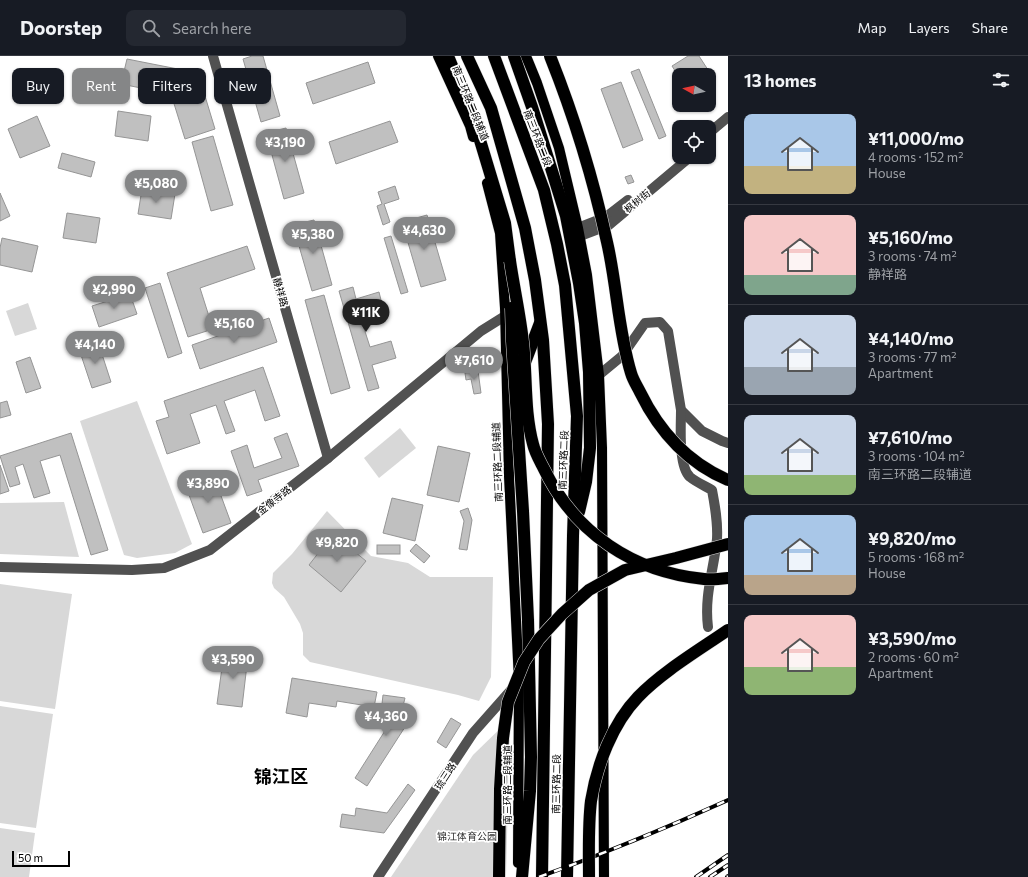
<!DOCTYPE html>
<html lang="en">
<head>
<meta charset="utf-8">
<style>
	body { margin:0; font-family:Commissioner,"Noto Sans SC",sans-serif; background:#242831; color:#f1f3f6; height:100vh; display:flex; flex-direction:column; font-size:15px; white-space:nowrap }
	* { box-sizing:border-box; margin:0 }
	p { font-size:13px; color:#9ea1a6 }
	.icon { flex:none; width:22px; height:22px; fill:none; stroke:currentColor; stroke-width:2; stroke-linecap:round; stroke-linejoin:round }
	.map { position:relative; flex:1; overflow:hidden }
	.details { display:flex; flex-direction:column; background:#171b24; width:300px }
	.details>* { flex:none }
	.hud { position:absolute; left:12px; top:12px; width:380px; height:36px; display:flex; gap:8px }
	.needle { width:26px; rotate:278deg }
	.buttons { position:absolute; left:672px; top:12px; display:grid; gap:8px }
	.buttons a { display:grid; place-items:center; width:44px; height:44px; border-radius:8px; background:#171b24; box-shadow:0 1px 3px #0004; font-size:20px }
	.scale { position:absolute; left:12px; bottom:10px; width:58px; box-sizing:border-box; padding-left:4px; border:2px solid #000; border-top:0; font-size:11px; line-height:14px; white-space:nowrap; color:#000; -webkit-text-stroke:3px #fff; paint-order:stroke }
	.price { position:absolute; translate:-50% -34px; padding:0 9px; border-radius:14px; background:#858687; color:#fff; font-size:13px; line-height:26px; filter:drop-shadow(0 1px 2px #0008) }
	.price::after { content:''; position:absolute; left:50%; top:24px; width:12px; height:9px; margin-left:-6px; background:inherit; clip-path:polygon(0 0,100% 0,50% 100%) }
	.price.on { background:#222; color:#fff }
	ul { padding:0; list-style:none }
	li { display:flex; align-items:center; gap:12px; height:100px; padding:0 16px }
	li+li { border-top:1px solid #363941 }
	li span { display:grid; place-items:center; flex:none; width:112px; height:80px; border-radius:8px; color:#555 }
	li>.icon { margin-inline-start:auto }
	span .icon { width:48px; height:48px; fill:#fffc; stroke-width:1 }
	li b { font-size:17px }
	h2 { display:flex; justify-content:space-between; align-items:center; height:48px; padding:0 16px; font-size:17px }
	.tag { padding:0 14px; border-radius:8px; background:#171b24; box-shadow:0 1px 3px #0004; font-size:14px; line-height:36px }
	.tag.on { background:#858687; color:#fff }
	header { display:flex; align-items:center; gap:24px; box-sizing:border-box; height:56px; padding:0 20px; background:#171b24; border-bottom:1px solid #363941 }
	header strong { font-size:19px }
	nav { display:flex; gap:22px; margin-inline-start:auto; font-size:14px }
	.search { width:280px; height:36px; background:#242831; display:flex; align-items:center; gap:10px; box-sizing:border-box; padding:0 14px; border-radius:8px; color:#9ea1a6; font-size:15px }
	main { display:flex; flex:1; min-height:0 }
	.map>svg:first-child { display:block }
</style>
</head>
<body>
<header>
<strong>Doorstep</strong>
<div class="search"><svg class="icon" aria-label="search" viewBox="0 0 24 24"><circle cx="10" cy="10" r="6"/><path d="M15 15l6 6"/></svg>Search here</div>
<nav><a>Map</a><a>Layers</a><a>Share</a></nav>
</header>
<main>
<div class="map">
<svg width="728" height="821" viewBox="0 0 728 821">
	<rect width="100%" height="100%" fill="#fff"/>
	<g fill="#d8d8d8">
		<polygon points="28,247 37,273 15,280 6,255"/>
		<polygon points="137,345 192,488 175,497 137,502 124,499 80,365"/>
		<polygon points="400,372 416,392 379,422 364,402"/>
		<polygon points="64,446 79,501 0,498 0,447"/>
		<polygon points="327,455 371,500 408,507 430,521 493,521 491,621 479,645 458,639 310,606 303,599 303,577 300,568 284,541 274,532 272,527 273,517 292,498"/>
		<polygon points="0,528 72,538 55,653 0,645"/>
		<polygon points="0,650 53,658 36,772 0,767"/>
		<polygon points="510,663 506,821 391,821 473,699"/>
		<polygon points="0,772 35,777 29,821 0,821"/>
	</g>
	<g fill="#c0c0c0" stroke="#959595">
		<polygon points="252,0 263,0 280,60 261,66 243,3"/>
		<polygon points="688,0 699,0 712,20 709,22 709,19 679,19 679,21 672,10"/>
		<polygon points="127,3 198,17 215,73 185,83 171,38 121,28"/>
		<polygon points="368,6 375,27 313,48 306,27"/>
		<polygon points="639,13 666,80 659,83 631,16"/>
		<polygon points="621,26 643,84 623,92 601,33"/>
		<polygon points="118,55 151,60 148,85 115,80"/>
		<polygon points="37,60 50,90 20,102 8,73"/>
		<polygon points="390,65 398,86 336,108 329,86"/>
		<polygon points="286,72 304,137 284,143 266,77"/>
		<polygon points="213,80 233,149 211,155 192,86"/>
		<polygon points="62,97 95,106 91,121 58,112"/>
		<polygon points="631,119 634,126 628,128 625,121"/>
		<polygon points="395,130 399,143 384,148 390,166 383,169 377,150 382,148 378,136"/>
		<polygon points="142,133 175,138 171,163 138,158"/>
		<polygon points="0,137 10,160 0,165"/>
		<polygon points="67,157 100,162 96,187 63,182"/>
		<polygon points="427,159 446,224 421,231 402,166"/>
		<polygon points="314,164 332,229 312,235 293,169"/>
		<polygon points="391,180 408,236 401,238 384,182"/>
		<polygon points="2,182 38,190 32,216 0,209 0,192"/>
		<polygon points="247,190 255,213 200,232 213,273 188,281 167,217"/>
		<polygon points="160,227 182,297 168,302 145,232"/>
		<polygon points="353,231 356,243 379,236 384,256 361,263 370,291 391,285 396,302 372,309 379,332 368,335 339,235"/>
		<polygon points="130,238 137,258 99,271 92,250"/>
		<polygon points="324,239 350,332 331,338 305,244"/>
		<polygon points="269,262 277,286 200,313 192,289"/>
		<polygon points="98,286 111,326 92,332 79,293"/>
		<polygon points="30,301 41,332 26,337 16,306"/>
		<polygon points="263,311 280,360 265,365 255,334 224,345 235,375 226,378 216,349 190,358 200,387 167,398 156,365 169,361 164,345"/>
		<polygon points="478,315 481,337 474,338 471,323 466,324 465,317"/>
		<polygon points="7,345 11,359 0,362 0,347"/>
		<polygon points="71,377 108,494 91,499 60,399 40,405 50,437 34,442 23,408 15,411 20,428 10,431 0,400"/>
		<polygon points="287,377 299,410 258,424 262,435 247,440 231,395 247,389 254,412 282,402 274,382"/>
		<polygon points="438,390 470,397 459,446 427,439"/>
		<polygon points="0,409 9,435 0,438"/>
		<polygon points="213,418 231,467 203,477 185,428"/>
		<polygon points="392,442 423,449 415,485 383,477"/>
		<polygon points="468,452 472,464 467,494 459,493 464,465 460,455"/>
		<polygon points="333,478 366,505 341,536 309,509"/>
		<polygon points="416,488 430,500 424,507 410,495"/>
		<rect x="377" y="489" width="23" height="9"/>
		<polygon points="224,597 248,600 242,651 217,648"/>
		<polygon points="292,622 377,636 374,651 337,645 336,651 309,647 307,661 286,657"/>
		<polygon points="383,639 405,642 403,650 414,657 367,730 355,722 395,659 381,657"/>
		<polygon points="451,662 461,668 446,692 437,686"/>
		<polygon points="408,728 415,734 384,777 340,771 342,758 355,760 356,752 387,757"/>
	</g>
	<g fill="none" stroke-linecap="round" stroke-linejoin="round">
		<defs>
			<g id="major">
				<polyline points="438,0 470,70 473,81"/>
				<polyline points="526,0 537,27 559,92 578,172 587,219 599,319 602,392 604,821"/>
				<polyline points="487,127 500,177 505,252 509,420 519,625 518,807"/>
			</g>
			<g id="highway">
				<polyline points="448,0 473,61 505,167 510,205"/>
				<polyline points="467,0 491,52 525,172 535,224 543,284 548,368 542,821"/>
				<polyline points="494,0 544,134 557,188 565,229 577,360 573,480 567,821"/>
				<polyline points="514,0 532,51 566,160 579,227 585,267 589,316 590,392 586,426 579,456"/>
				<polyline points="524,309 540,267"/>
				<polyline points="522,821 530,735 531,701 528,564"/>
			</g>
		</defs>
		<use href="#major" stroke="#dbdbdb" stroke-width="11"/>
		<use href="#highway" stroke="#dbdbdb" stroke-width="13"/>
		<g stroke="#515151" stroke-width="10">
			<polyline points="213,0 328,402"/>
			<polyline points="709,77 728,61"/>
			<polyline points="578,172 606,161 628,144"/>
			<polyline points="580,180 609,169 690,101"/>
			<polyline points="599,319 622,300 645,267 660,266 668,275 681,354 702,375 722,385 728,387"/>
			<path d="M681 354C681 370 678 410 690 421 696 426 705 430 712 434 715 450 718 466 717 483 714 513 704 539 708 571"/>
			<polyline points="0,511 132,514 164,512 210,494 328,402 481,275 505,260"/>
			<polyline points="378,821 473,677 511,634"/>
		</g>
		<use href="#major" stroke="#000" stroke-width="10"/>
		<use href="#highway" stroke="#000" stroke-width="12"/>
		<defs>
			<g id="rail">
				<path d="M539 821C603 798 666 772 728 744"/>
				<polyline points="696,821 728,799"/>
				<polyline points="710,821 728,809"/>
				<polyline points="727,821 728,820"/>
			</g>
		</defs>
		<use href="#rail" stroke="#000" stroke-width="4"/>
		<use href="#rail" stroke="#fff" stroke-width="2.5" stroke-dasharray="8" stroke-linecap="butt"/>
		<defs>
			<g id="highway-bridge">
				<path d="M550 0C574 60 593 122 607 186 617 229 618 274 631 317 633 324 637 330 640 336 659 375 688 407 728 424"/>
				<path d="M510 205C514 232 520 259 523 286 527 320 524 355 533 388 535 397 540 405 544 413 575 477 633 516 704 523 712 524 720 523 728 522"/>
				<polyline points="511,252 512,285 523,455 528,564"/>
				<polyline points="499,821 500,733 503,682 508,646 524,606 539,583 562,558 589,534 625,514 676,502 728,488"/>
				<path d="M589 821C589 796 588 770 591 745 597 709 612 668 638 641 662 616 699 594 728 574"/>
			</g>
		</defs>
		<use href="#highway-bridge" stroke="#dbdbdb" stroke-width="13" stroke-linecap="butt"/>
		<use href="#highway-bridge" stroke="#000" stroke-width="12"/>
	</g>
	<g text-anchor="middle" stroke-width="3.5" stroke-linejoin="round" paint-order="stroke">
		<g font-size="10" fill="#000" stroke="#fff">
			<text transform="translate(471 47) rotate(68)" y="4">南三环路二段辅道</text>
			<text transform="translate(538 82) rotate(69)" y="4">南三环路二段</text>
			<text transform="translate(637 145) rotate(-40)" y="4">枫树街</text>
			<text transform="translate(281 236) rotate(74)" y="4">静祥路</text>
			<text transform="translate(563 404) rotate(-88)" y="4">南三环路二段</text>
			<text transform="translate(497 406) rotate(-92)" y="4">南三环路二段辅道</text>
			<text transform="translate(274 444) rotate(-38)" y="4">金像寺路</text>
			<text transform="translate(445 720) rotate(-57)" y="4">琉三路</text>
			<text transform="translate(556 728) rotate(-89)" y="4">南三环路二段</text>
			<text transform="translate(507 729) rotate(-90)" y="4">南三环路二段辅道</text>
		</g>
		<g font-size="10" fill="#2f2f2f" stroke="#fff">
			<text x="467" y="784">锦江体育公园</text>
		</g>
		<g font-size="18" font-weight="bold" fill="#000" stroke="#fff">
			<text x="281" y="727">锦江区</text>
		</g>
	</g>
</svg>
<div class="buttons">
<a><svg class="needle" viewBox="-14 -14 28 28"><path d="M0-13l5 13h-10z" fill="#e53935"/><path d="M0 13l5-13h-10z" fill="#9ea1a6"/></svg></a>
<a><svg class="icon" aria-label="locate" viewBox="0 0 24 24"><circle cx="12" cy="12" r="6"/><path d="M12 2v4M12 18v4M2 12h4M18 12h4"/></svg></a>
</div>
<div class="scale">50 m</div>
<b class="price" style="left:285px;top:107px">¥3,190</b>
<b class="price" style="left:156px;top:148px">¥5,080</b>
<b class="price" style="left:424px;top:195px">¥4,630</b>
<b class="price" style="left:313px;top:199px">¥5,380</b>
<b class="price" style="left:114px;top:254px">¥2,990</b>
<b class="price on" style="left:366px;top:277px">¥11K</b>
<b class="price" style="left:234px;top:288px">¥5,160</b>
<b class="price" style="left:95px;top:309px">¥4,140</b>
<b class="price" style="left:474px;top:325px">¥7,610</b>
<b class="price" style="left:208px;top:448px">¥3,890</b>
<b class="price" style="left:337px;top:507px">¥9,820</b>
<b class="price" style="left:233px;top:624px">¥3,590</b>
<b class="price" style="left:386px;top:681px">¥4,360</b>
<div class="hud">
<a class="tag">Buy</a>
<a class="tag on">Rent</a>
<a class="tag">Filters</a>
<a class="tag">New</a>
</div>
</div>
<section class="details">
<h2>13 homes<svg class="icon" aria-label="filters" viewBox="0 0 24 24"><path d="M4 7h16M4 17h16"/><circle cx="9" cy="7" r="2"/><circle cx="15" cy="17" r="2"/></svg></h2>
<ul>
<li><span style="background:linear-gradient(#a9c7e8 65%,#c2b280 0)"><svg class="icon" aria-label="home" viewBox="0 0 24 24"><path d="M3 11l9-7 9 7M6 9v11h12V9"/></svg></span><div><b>¥11,000/mo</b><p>4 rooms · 152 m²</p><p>House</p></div></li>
<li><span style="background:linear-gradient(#f6c9c9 75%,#7fa58c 0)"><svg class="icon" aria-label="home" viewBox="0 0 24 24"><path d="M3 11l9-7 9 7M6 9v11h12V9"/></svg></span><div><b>¥5,160/mo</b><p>3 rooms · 74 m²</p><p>静祥路</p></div></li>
<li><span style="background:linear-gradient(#c9d6e8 65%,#9aa5b1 0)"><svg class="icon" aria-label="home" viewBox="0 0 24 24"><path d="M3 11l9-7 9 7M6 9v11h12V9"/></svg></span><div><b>¥4,140/mo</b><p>3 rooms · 77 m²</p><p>Apartment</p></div></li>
<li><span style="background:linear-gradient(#c9d6e8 75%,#8fb573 0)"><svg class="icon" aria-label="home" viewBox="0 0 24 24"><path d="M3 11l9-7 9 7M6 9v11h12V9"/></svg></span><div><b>¥7,610/mo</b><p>3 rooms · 104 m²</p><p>南三环路二段辅道</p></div></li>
<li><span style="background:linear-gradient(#a9c7e8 75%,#b9a48a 0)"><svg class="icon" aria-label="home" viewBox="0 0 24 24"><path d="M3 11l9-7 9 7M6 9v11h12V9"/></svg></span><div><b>¥9,820/mo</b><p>5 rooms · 168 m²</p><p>House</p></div></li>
<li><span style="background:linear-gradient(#f6c9c9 65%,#8fb573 0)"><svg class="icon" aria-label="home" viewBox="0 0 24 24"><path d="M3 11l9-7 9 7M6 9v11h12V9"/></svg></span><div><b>¥3,590/mo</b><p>2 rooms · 60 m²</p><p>Apartment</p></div></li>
</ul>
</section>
</main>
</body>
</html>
